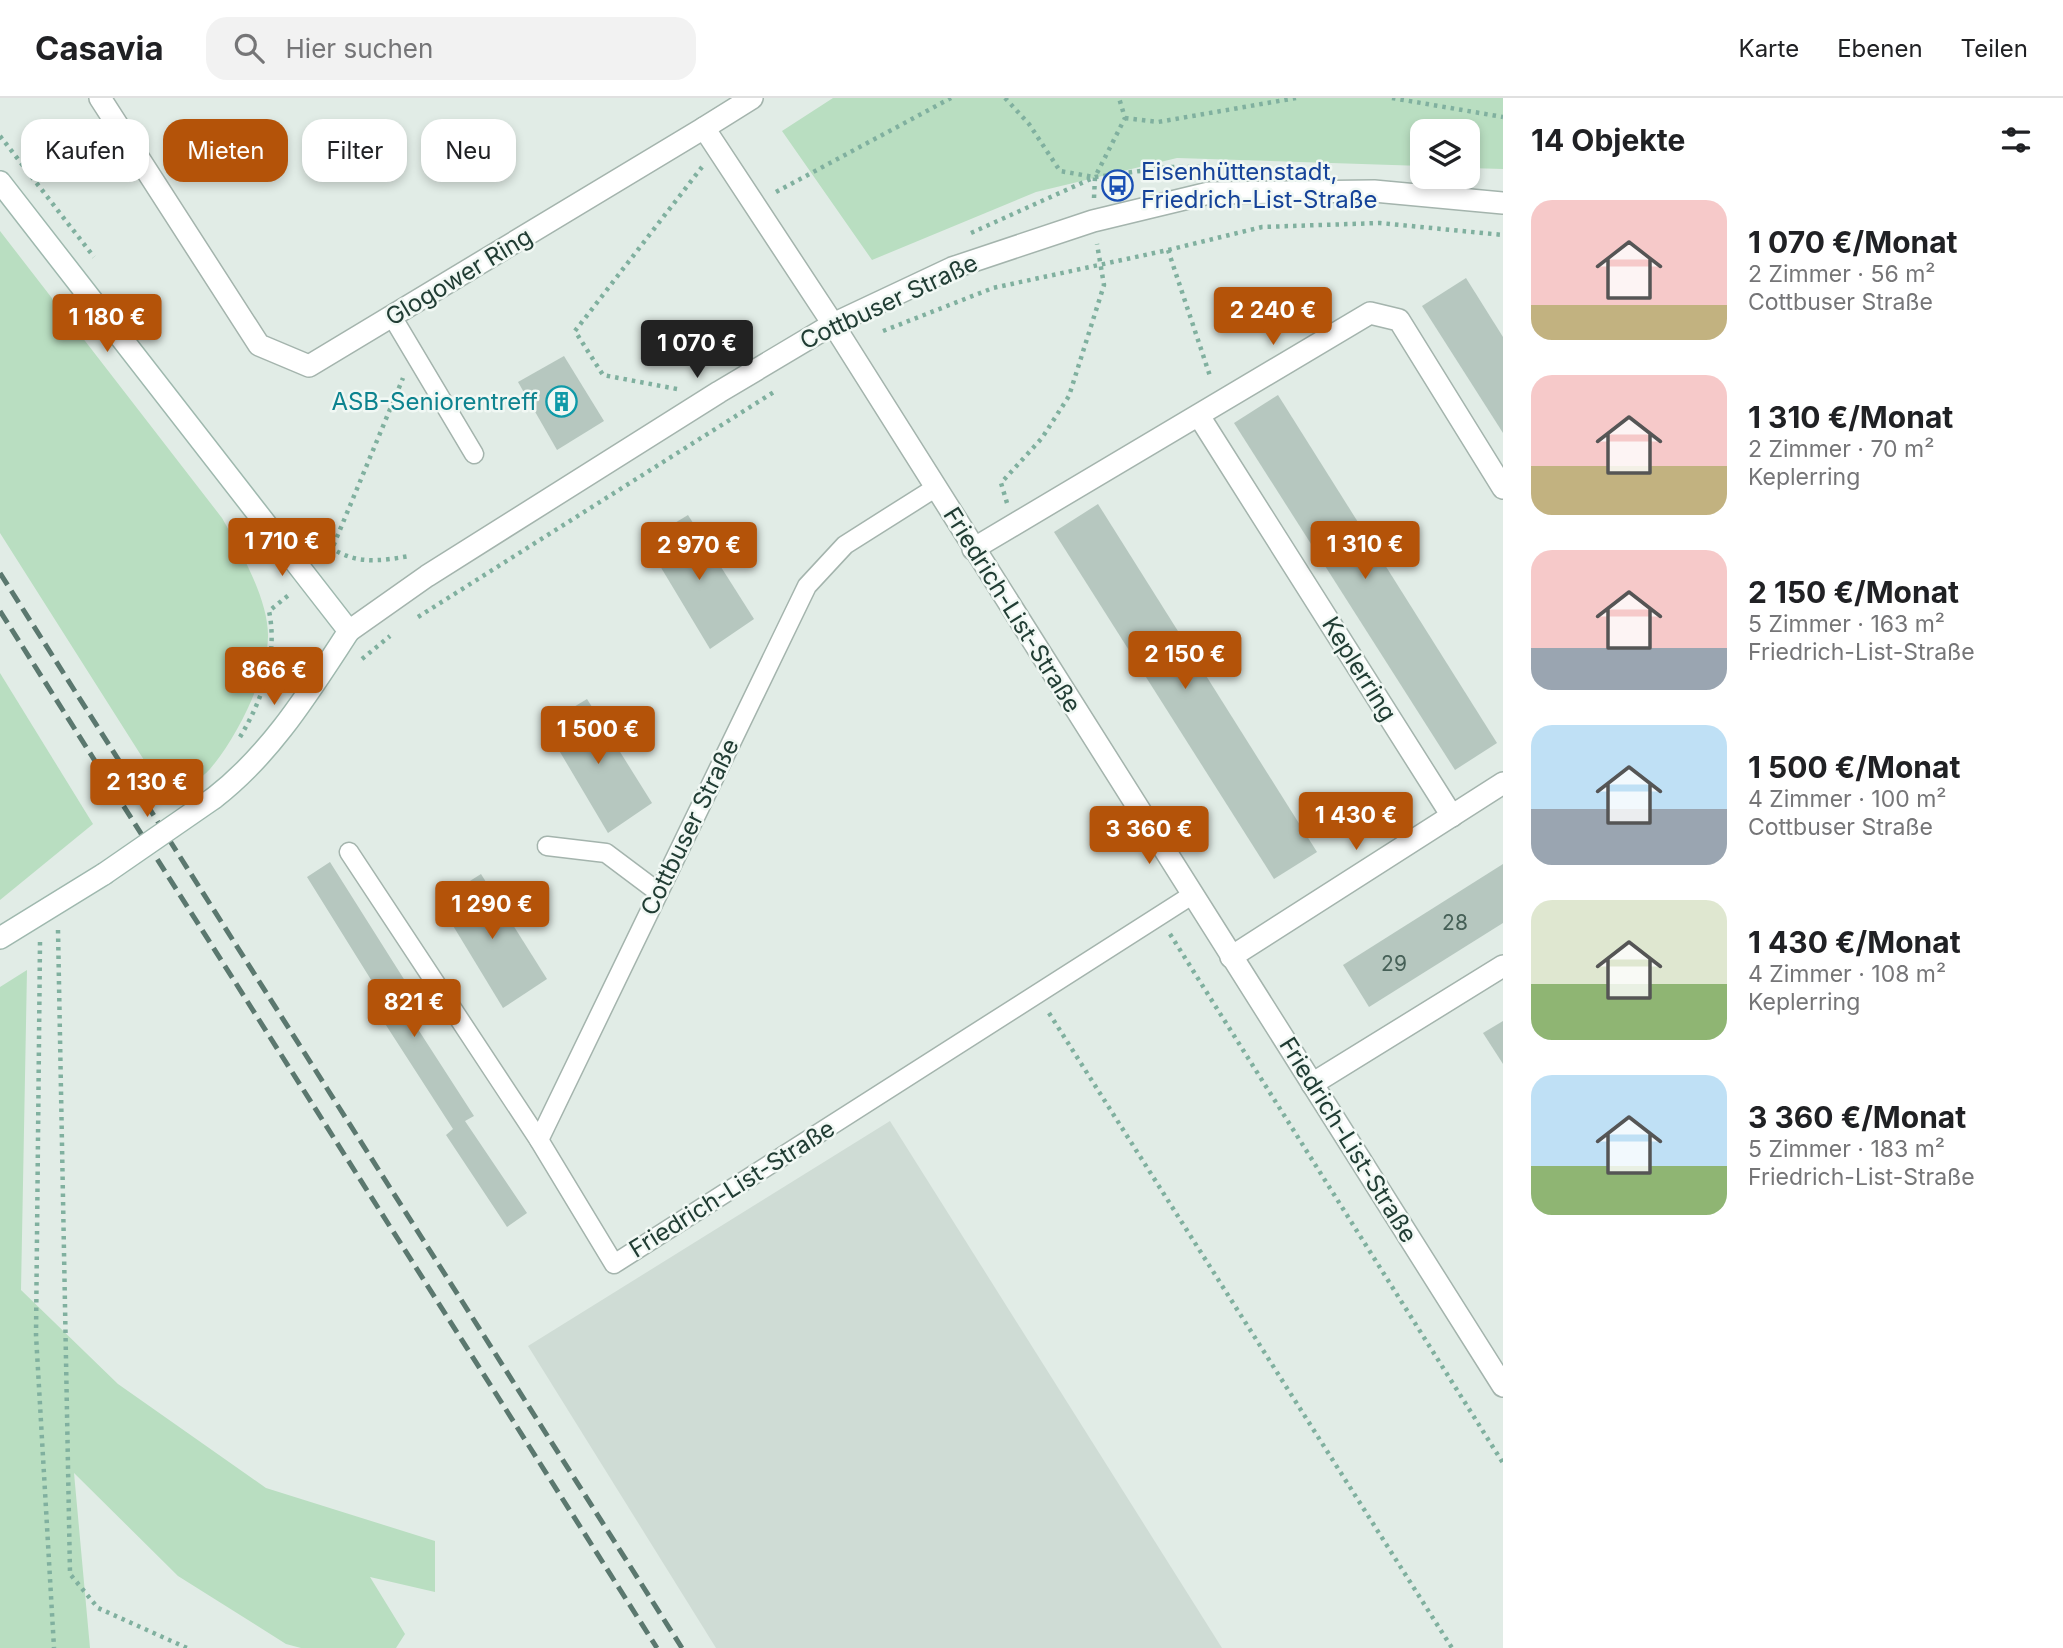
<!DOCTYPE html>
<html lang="de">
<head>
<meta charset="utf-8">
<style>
	body { margin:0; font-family:Inter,sans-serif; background:#f2f2f2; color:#202124; height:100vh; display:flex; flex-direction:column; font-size:26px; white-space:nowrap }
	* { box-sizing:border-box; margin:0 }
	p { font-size:23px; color:#757577 }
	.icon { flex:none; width:38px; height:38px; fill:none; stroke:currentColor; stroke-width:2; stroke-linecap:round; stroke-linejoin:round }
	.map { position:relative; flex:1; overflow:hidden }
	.panel { display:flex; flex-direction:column; background:#fff; width:560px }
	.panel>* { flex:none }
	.top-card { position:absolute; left:21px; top:21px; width:665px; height:63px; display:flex; gap:14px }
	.buttons { position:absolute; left:1410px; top:21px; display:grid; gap:14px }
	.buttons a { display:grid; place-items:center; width:70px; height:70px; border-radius:14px; background:#fff; box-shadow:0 4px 10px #0003; font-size:35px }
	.price { position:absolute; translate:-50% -60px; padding:0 16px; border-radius:7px; background:#b45309; color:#fff; font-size:23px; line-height:46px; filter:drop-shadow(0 2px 4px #0008) }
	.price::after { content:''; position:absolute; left:50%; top:42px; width:21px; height:16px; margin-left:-10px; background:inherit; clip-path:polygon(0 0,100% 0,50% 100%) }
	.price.active { background:#222; color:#fff }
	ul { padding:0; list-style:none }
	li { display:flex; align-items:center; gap:21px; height:175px; padding:0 28px }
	li span { display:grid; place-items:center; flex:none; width:196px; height:140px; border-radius:21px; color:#555 }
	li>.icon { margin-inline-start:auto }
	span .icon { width:84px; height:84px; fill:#fffc; stroke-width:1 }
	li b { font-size:30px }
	h2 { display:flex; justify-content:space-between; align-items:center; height:84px; padding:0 28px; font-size:30px }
	.tag { padding:0 24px; border-radius:21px; background:#fff; box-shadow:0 4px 10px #0003; font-size:24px; line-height:63px }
	.tag.active { background:#b45309; color:#fff }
	header { display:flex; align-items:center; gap:42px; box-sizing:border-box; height:98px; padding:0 35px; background:#fff; border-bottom:2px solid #e0e0e0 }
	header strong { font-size:33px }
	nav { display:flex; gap:38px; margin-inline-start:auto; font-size:24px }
	.search { width:490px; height:63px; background:#f2f2f2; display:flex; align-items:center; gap:18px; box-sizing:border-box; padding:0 24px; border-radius:21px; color:#757577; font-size:26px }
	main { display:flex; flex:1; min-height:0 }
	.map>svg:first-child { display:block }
</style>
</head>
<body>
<header>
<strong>Casavia</strong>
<div class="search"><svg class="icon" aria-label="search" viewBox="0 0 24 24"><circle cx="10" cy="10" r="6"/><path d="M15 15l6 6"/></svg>Hier suchen</div>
<nav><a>Karte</a><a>Ebenen</a><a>Teilen</a></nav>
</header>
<main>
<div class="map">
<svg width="1503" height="1550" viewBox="0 0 1503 1550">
	<rect width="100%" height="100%" fill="#e1ece6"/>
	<polygon fill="#cfdcd5" points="890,1023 1222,1550 716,1550 528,1248"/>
	<g fill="#b9dec1">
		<polygon points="833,0 1503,0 1503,71 1468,70 1468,33 1423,33 1423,68 1177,60 1036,94 872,162 782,33"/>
		<path d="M0 133 222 420C240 452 269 502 268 539 267 580 236 641 210 671 200 682 187 688 175 696L163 692 0 435Z"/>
		<polygon points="0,575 93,726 0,802"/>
		<polygon points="27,872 21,1192 118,1286 266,1390 435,1443 435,1494 370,1479 405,1536 396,1550 301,1550 286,1546 178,1478 74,1375 90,1550 0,1550 0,889"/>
	</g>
	<g fill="#b6c7bf">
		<polygon points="1466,180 1503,239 1503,335 1422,208"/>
		<polygon points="564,258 604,323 557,352 518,284"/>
		<polygon points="1278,297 1497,645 1455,672 1234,325"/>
		<polygon points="1098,406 1317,754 1274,781 1054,434"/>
		<polygon points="688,417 754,521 710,551 645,443"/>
		<polygon points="587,601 652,705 608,735 544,627"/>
		<polygon points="330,764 407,886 394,894 474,1018 465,1023 527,1115 507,1129 446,1037 453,1031 373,907 383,901 307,779"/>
		<polygon points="1503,766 1503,825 1369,909 1343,867"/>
		<polygon points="481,776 547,881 503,910 438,803"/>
		<polygon points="1503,923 1503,966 1483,935"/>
	</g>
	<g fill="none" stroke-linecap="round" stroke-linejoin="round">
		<defs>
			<g id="service">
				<polyline points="393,220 474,356"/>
				<polyline points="547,748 606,755 658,794"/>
				<polyline points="349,754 539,1042 614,1166 1192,797"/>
				<polyline points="539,1042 807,488 845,447 935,390"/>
			</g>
			<g id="minor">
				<polyline points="100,0 259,247 309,268 704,30 833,226 1503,1288"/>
				<polyline points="704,30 752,0"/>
				<polyline points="1199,318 1452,718"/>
				<polyline points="973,451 1370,215 1399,222 1503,390"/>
				<polyline points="1231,859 1503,685"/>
				<polyline points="1312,986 1503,868"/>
			</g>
			<polyline id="tertiary" points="349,533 427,478 719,294 833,226 952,170 1093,123 1209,95 1374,93 1503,105"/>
			<g id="secondary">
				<path d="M0 84 349 533C309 594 272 655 214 700"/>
				<polyline points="0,840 104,776"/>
			</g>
		</defs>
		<use href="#service" stroke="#a4b4ad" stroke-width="21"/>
		<use href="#minor" stroke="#a4b4ad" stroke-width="24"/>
		<use href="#tertiary" stroke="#a4b4ad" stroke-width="24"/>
		<use href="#secondary" stroke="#9fb8ae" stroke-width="24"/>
		<g stroke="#80b09f" stroke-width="4.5" stroke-dasharray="3.5 5" stroke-linecap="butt">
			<polyline points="1005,0 1029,26 1060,73 1094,79"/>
			<polyline points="1392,0 1503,19"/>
			<polyline points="1125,20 1158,24 1296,0"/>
			<polyline points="0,38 94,159"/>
			<polyline points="776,94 951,0"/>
			<polyline points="1094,100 1095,79 1125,20 1119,0"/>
			<polyline points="971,135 1095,79 1170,69 1202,69"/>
			<polyline points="1168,152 1211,281"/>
			<polyline points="883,233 993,190 1168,152 1262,129 1380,125 1503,137"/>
			<polyline points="677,291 603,277 575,233 702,69"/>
			<polyline points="1007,405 1001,385 1042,340 1069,298 1104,187 1097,146"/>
			<path d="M302 429C343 461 356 468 409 458"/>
			<polyline points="327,463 403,280"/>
			<polyline points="418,519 777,292"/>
			<polyline points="362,561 390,538"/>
			<path d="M240 639C263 601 278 556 269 513L290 496"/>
			<polyline points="58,832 70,1476 98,1510 187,1550"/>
			<polyline points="1170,836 1503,1365"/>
			<polyline points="40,844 36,1237 54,1550"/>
			<polyline points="1049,915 1452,1550"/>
		</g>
		<use href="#service" stroke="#fff" stroke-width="18"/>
		<use href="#minor" stroke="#fff" stroke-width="21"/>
		<use href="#tertiary" stroke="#fff" stroke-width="21"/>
		<use href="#secondary" stroke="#fff" stroke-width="21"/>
		<g stroke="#5b786f" stroke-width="5" stroke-dasharray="14 7" stroke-linecap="butt">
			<polyline points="0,475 682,1550"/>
			<polyline points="0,513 657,1550"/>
		</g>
		<defs>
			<polyline id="secondary-bridge" points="104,776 214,700"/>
		</defs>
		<use href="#secondary-bridge" stroke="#9fb8ae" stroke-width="24" stroke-linecap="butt"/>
		<use href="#secondary-bridge" stroke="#fff" stroke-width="21"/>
	</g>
	<defs>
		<symbol id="bus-ring" viewBox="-11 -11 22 22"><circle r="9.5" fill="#f1f8f4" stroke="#1a4fb4" stroke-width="1.5"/><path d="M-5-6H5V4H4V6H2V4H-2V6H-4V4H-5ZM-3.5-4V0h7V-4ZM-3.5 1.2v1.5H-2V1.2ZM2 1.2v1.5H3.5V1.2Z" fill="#1a4fb4"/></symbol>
		<symbol id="building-ring" viewBox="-11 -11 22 22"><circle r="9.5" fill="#f1f8f4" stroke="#0f9aa8" stroke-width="1.5"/><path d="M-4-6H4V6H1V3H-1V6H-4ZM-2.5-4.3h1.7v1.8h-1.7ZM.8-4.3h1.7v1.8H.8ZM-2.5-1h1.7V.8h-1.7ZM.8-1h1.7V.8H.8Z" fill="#0f9aa8"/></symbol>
	</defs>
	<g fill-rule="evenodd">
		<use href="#bus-ring" x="1100" y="70" width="35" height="35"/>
		<use href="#building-ring" x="544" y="286" width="35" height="35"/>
	</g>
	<g text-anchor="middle" stroke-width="5" stroke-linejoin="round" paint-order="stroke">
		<g font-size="21" fill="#466057">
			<text x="1455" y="832">28</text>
			<text x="1394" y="873">29</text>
		</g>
		<g font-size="24" fill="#164399" stroke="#f1f8f4" text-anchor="start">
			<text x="1141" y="82">Eisenhüttenstadt,<tspan x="1141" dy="28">Friedrich-List-Straße</tspan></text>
		</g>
		<g font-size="24" fill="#213d34" stroke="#f1f8f4">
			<text transform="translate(459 179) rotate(-31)" y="8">Glogower Ring</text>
			<text transform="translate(889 204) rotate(-25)" y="8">Cottbuser Straße</text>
			<text transform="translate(1012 512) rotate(58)" y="8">Friedrich-List-Straße</text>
			<text transform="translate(1359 571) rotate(58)" y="8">Keplerring</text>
			<text transform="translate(690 729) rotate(-64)" y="8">Cottbuser Straße</text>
			<text transform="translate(1348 1042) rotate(58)" y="8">Friedrich-List-Straße</text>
			<text transform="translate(732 1091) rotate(-32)" y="8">Friedrich-List-Straße</text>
		</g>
		<g font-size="24" fill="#0d838f" stroke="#f1f8f4" text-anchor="end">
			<text x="538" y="312">ASB-Seniorentreff</text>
		</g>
	</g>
</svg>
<div class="buttons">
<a><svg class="icon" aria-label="layers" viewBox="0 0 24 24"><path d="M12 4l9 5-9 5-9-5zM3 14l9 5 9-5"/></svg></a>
</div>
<b class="price" style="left:1273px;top:249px">2 240 €</b>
<b class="price" style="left:107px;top:256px">1 180 €</b>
<b class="price active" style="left:697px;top:282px">1 070 €</b>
<b class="price" style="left:282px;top:480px">1 710 €</b>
<b class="price" style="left:1365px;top:483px">1 310 €</b>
<b class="price" style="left:699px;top:484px">2 970 €</b>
<b class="price" style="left:1185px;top:593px">2 150 €</b>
<b class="price" style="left:274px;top:609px">866 €</b>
<b class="price" style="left:598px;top:668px">1 500 €</b>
<b class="price" style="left:147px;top:721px">2 130 €</b>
<b class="price" style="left:1356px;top:754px">1 430 €</b>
<b class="price" style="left:1149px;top:768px">3 360 €</b>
<b class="price" style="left:492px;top:843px">1 290 €</b>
<b class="price" style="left:414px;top:941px">821 €</b>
<div class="top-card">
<a class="tag">Kaufen</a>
<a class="tag active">Mieten</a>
<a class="tag">Filter</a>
<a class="tag">Neu</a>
</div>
</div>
<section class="panel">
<h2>14 Objekte<svg class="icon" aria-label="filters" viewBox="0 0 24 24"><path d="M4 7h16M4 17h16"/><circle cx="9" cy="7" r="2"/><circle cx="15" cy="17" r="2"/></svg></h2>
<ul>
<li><span style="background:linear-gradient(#f6c9c9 75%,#c2b280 0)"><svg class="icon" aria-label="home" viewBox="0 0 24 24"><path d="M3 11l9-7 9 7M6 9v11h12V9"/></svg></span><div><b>1 070 €/Monat</b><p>2 Zimmer · 56 m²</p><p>Cottbuser Straße</p></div></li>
<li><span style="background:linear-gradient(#f6c9c9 65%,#c2b280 0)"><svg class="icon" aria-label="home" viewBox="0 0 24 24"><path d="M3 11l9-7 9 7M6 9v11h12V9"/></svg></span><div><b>1 310 €/Monat</b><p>2 Zimmer · 70 m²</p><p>Keplerring</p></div></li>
<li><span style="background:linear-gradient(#f6c9c9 70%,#9aa5b1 0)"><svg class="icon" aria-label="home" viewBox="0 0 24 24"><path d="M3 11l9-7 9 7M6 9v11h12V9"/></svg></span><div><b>2 150 €/Monat</b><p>5 Zimmer · 163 m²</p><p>Friedrich-List-Straße</p></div></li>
<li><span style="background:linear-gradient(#bfe0f5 60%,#9aa5b1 0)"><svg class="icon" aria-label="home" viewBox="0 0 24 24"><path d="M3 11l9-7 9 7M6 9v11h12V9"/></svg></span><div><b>1 500 €/Monat</b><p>4 Zimmer · 100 m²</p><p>Cottbuser Straße</p></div></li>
<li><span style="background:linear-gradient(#dfe7d0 60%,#8fb573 0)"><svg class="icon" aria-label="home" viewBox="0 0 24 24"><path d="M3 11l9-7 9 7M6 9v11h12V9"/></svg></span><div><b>1 430 €/Monat</b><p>4 Zimmer · 108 m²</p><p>Keplerring</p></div></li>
<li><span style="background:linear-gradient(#bfe0f5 65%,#8fb573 0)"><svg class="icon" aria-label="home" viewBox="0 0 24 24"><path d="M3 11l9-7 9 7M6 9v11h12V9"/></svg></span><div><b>3 360 €/Monat</b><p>5 Zimmer · 183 m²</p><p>Friedrich-List-Straße</p></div></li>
</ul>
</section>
</main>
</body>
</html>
